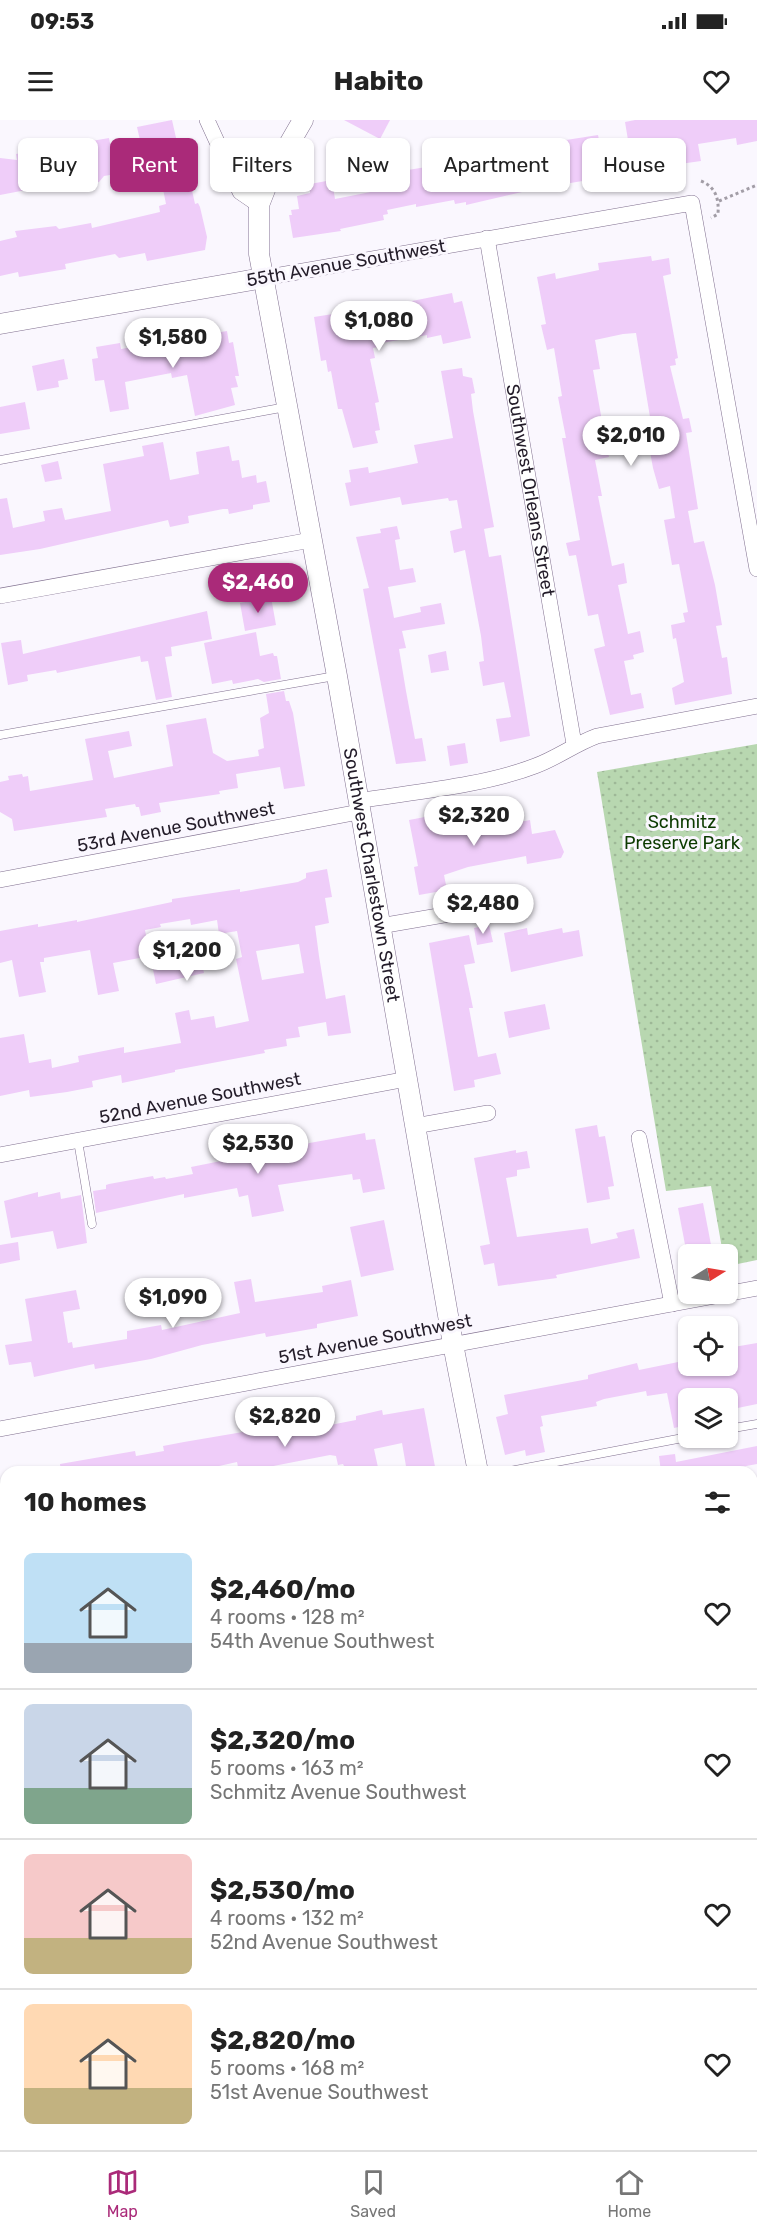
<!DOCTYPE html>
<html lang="en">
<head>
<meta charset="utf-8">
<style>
	body { margin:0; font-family:Rubik,sans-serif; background:#f6f6f6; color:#222; height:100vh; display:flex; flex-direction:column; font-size:22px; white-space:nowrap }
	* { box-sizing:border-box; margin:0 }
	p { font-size:20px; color:#767676 }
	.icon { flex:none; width:33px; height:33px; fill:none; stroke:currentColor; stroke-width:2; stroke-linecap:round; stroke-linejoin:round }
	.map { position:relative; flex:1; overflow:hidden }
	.panel { position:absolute; left:0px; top:1346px; width:758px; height:686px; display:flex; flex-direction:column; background:#fff; border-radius:18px 18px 0 0; box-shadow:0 2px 4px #0004 }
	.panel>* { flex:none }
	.top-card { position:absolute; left:18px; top:18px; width:722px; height:54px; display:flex; gap:12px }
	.needle { width:39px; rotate:79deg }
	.buttons { position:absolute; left:678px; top:1124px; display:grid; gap:12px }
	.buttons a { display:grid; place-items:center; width:60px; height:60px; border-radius:9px; background:#fff; box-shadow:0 2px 4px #0004; font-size:30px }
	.price { position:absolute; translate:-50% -51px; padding:0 14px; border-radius:21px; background:#fff; color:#222; font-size:20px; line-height:39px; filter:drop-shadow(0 2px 3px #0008) }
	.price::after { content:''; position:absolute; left:50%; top:36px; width:18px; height:14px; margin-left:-9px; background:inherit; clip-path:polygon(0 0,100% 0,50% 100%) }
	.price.selected { background:#aa2a79; color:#fff }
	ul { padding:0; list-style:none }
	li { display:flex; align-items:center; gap:18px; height:150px; padding:0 24px }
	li+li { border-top:2px solid #e0e0e0 }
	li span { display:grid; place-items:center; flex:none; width:168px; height:120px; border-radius:9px; color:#555 }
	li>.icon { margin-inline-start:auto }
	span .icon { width:72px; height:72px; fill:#fffc; stroke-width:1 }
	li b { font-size:26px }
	h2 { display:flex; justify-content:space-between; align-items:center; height:72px; padding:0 24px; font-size:26px }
	.pill { padding:0 21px; border-radius:9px; background:#fff; box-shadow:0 2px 4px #0004; font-size:21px; line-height:54px }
	.pill.selected { background:#aa2a79; color:#fff }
	.status { display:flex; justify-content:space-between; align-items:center; height:42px; padding:0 30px; background:#fff; direction:ltr }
	.status svg { height:16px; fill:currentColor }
	header { display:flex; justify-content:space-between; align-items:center; height:78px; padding:0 24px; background:#fff; font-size:27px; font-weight:700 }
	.dock { display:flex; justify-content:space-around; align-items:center; height:84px; border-top:2px solid #e0e0e0; background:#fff; font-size:16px; color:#767676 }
	.dock a { display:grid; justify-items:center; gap:3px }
	.dock .selected { color:#aa2a79 }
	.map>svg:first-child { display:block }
</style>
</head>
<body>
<div class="status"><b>09:53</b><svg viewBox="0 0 49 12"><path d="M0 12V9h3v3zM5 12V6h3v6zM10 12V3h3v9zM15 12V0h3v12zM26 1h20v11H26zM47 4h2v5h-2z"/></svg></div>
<header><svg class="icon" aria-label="menu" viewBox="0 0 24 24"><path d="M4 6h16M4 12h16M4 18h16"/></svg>Habito<svg class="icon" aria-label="heart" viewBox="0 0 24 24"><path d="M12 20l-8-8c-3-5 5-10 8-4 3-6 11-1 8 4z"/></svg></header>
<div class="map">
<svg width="757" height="2030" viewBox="0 0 757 2030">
	<defs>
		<pattern id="park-dots" width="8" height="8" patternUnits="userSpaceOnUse" patternTransform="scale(1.5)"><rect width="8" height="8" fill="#b8d7b0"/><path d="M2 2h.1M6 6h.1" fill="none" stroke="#9eb897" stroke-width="1.8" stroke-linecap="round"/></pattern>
	</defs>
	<rect width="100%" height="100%" fill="#faf7fe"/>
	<polygon fill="url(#park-dots)" points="757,624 757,1140 728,1146 728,1134 723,1134 711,1066 666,1071 597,652"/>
	<g fill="#efcdf9" fill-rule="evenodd">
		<polygon points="172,0 181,40 185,39 195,84 198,83 200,87 207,117 205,130 147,141 145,133 119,138 115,134 65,144 66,149 19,157 18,152 0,156 0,121 17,117 15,111 56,106 59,109 91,103 92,108 160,92 159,86 166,84 159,49 147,51 137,7"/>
		<polygon points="344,0 390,0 380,19"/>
		<polygon points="635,0 757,0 757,21 737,25 736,18 698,24 701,41 680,44 678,34 622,44 624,54 535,69 466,85 466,82 455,84 454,80 416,87 416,84 387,90 388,94 383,95 384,100 340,109 341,111 293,118 289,95 292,95 291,90 299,89 297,76 310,73 310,64 332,60 335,79 386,69 386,50 402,47 402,51 426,47 426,49 534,25 598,15 600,25 628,20 625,2"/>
		<polygon points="109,18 116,54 104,56 99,62 74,67 73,61 0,75 0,38 17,40 16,34"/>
		<polygon points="651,136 652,141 669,138 671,154 663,156 678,238 675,239 676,245 670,246 683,299 689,298 692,312 686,313 698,389 688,391 694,423 704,421 715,465 722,505 716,506 722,538 727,537 732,574 675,585 672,568 684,562 676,518 673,519 671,505 685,502 683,493 688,492 679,444 672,445 664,400 675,398 670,366 659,369 653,348 645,304 651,303 636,213 623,214 595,220 600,249 593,250 602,301 601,304 586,307 606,323 609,337 595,340 602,376 598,376 612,446 624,443 627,463 618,465 628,514 640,511 644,532 633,535 634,539 624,541 631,575 641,573 644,588 610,595 594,529 605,526 598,494 588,496 576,435 569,436 566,423 580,420 562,318 566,318 558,277 562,276 554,228 547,230 541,205 546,204 537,157 555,153 556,159 599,150 598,143"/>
		<polygon points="452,173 454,183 462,181 471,218 443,224 441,215 427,218 427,215 382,223 383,226 373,228 375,238 370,239 379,282 375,283 380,310 375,311 378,323 353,328 342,289 338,289 331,251 328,252 326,240 321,241 314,197 358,190 359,195 393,189 392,185"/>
		<polygon points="227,211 229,223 233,222 239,256 235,256 238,267 231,268 235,285 195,296 187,255 172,258 171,253 125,262 129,289 110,292 104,260 95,261 92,239 98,238 96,227 120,223 121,229"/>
		<polygon points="64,239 68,259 58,261 59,267 37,271 32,246"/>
		<polygon points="462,248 463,256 472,258 475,273 471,274 473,291 494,407 484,409 489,437 501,435 530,616 500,622 496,599 511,597 504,562 483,566 479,542 484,541 481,516 465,430 454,433 450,411 462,408 457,380 449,381 448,378 402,385 400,377 350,386 345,363 351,362 349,350 368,347 369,353 418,343 414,325 453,318 441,251"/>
		<polygon points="25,282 30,309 0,314 0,287"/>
		<polygon points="163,322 170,360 199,354 196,332 229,326 232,341 239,340 242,358 256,355 257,363 266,361 270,382 253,385 253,389 229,394 228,389 223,389 188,396 189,403 170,407 168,400 40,429 0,435 0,379 7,378 13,408 45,401 43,391 62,388 65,400 111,391 103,344 144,336 142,326"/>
		<polygon points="58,341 62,359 45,362 41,345"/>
		<polygon points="397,406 400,419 395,420 400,450 413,448 416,462 388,467 394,498 421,492 420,487 441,483 445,504 402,511 406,528 399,529 406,571 415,619 422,618 426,641 396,644 363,469 369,468 356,417 381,413 380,409"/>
		<polygon points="271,477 276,505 245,511 240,483"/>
		<polygon points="207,491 212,519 171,527 172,536 165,537 172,577 156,580 148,541 141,542 140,536 57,553 56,550 27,555 28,561 8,565 1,523 21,520 23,534"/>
		<polygon points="256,512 260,536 273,533 274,536 277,536 281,559 264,562 258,559 233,564 232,560 212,564 204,523"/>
		<polygon points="446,531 449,550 431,553 428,535"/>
		<polygon points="284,571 286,581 289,581 293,593 305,666 284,669 280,647 236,654 238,668 219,671 220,674 159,683 161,692 141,696 139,687 136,687 135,684 105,689 107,697 14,711 12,699 0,692 0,662 9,660 8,656 22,654 23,657 28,656 30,671 93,660 85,619 129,611 132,626 108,631 114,658 173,646 166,605 206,598 213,633 227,641 259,636 258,630 264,628 260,598 269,593 266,574"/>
		<polygon points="465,623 468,643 450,646 447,626"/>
		<polygon points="446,693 449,710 476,705 475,699 495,696 498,706 530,700 532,714 555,710 564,732 561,738 527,744 526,736 468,747 444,755 447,770 419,775 414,747 418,746 409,700"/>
		<path d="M327 749 332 777 325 778 329 803 315 806 319 836 326 879 345 875 351 913 328 916 326 902 298 907 300 917 286 919 287 926 264 930 265 933 175 950V952L122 963 121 955 92 961 93 967 67 972 30 977 29 970 0 976V918L24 914 29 943 51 939 52 948 79 942 78 936 124 927V933L181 923 175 893 189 890 191 900 214 896 216 908 249 901 236 839 242 837 237 811 219 814 217 800 191 805 190 799 160 804 161 807 145 810 150 836 113 843 119 871 98 875 90 830 44 838V842H40L46 872 19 877 12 840 0 843V811L38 804V807L77 800V802L172 782V779L240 769V772L298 762 306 758V753ZM299 824 304 853 262 860 256 831Z"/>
		<polygon points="489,805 493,822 477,825 474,808"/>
		<polygon points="527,808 528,815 562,808 563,813 579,810 583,836 511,852 504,813"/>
		<polygon points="469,815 475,843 464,845 473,888 469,888 478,937 496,933 501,954 474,960 475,967 454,971 429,823"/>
		<polygon points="199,831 204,853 156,864 151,840"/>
		<polygon points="545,884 550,909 509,918 504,892"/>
		<polygon points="597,1005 599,1017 605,1016 614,1066 608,1067 610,1079 587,1083 575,1009"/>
		<polygon points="365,1013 366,1020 375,1019 385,1069 363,1073 360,1059 353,1060 352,1054 278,1065 284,1091 252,1097 248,1075 239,1077 237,1068 184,1078 184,1074 96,1093 93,1071 106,1069 106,1065 109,1064 153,1056 154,1059 165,1057 166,1059 193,1054 191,1047 231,1039 231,1037"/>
		<polygon points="516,1030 516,1033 527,1031 530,1048 517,1050 517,1056 506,1058 517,1117 588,1108 591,1124 618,1118 616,1113 634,1109 640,1138 556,1155 557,1158 498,1166 494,1143 484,1145 480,1126 490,1124 474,1038"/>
		<polygon points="38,1072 38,1077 60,1072 61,1079 81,1075 87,1123 57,1129 53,1111 11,1118 4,1081"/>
		<polygon points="703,1083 712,1130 687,1135 678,1088"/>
		<polygon points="384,1100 394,1150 361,1157 350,1107"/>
		<polygon points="18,1122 20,1140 0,1144 0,1125"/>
		<polygon points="251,1159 255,1182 323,1172 322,1166 351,1160 358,1196 317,1204 317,1208 266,1217 265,1213 202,1225 151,1239 95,1249 94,1244 34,1257 31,1242 9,1245 5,1225 32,1221 25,1179 76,1170 80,1189 63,1192 68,1223 72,1222 73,1228 127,1219 127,1211 161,1205 162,1210 240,1193 234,1162"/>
		<polygon points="757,1223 757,1284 728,1290 728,1278 686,1278 688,1305 674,1308 667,1273 647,1276 646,1271 604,1279 596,1282 597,1286 541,1296 543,1306 540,1307 545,1332 526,1336 525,1330 505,1335 496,1297 508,1294 504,1275 588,1259 588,1255 637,1243 639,1250 688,1240 688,1245 728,1245 728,1228"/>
		<polygon points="424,1288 436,1352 407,1352 402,1323 374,1329 379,1352 347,1352 343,1344 338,1345 336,1336 330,1335 242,1352 239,1352 237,1342 210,1348 210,1352 61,1352 60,1344 135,1331 136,1336 164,1331 163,1326 184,1322 266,1308 267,1314 304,1310 356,1300 356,1296 382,1290 383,1295"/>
		<polygon points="757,1326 757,1344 714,1352 661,1352 659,1336 675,1334 676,1342"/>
	</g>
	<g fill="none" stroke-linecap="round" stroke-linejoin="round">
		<defs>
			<g id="service">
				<polyline points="0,340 286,287"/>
				<polyline points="0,615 335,556"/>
				<polyline points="78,1021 92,1104"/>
				<polyline points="728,1309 757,1304"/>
				<polyline points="504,1352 688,1317"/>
				<polyline points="0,1717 6,1716"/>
				<polyline points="752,1855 757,1854"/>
				<polyline points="0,1999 6,1997"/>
			</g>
			<g id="minor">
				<polyline points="207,0 240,72 259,85"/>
				<path id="s1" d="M487 118 574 624"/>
				<polyline points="263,158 692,83 757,449"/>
				<polyline points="0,476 311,420"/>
				<path d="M357 681C412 672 483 666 535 646 557 638 575 624 597 616L757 586"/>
				<polyline points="0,760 359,692"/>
				<polyline points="380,806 513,783"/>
				<polyline points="415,1006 488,993"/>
				<polyline points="639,1018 672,1184"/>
				<polyline points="0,1035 407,959"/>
				<polyline points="0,1309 757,1168"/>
				<polyline points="752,1436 757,1435"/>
				<polyline points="0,1577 6,1576"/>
				<polyline points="0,1744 6,1777"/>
				<polyline points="0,1857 6,1856"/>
				<polyline points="752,1989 757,1987"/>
				<polyline points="50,2025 51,2030"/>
				<polyline points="575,2030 588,2025"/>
			</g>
			<g id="tertiary">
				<path id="s2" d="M303 0 270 57 259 85V134L337 556 453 1224 478 1352"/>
				<polyline points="0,204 263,158"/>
				<polyline points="752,1716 757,1715"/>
				<polyline points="599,2025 600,2030"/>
			</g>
		</defs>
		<use href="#service" stroke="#80708f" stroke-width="9"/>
		<use href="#minor" stroke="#80708f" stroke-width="16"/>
		<use href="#tertiary" stroke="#80708f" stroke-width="21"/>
		<g stroke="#a29da6" stroke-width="3" stroke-dasharray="3 3" stroke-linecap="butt">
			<path d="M701 61C716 67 719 79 718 94L711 98"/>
			<polyline points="719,81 757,65"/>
		</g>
		<use href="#service" stroke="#fff" stroke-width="8"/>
		<use href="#minor" stroke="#fff" stroke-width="15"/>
		<use href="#tertiary" stroke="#fff" stroke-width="20"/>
	</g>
	<g text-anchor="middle" stroke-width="6" stroke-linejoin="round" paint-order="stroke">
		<g font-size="18" fill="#231c29" stroke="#faf7fe">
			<text transform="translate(346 143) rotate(-10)" y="6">55th Avenue Southwest</text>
			<text dy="6" stroke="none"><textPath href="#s1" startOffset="256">Southwest Orleans Street</textPath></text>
			<text transform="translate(176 707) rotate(-11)" y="6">53rd Avenue Southwest</text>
			<text dy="6" stroke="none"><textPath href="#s2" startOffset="776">Southwest Charlestown Street</textPath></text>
			<text transform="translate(200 978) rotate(-11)" y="6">52nd Avenue Southwest</text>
			<text transform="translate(375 1219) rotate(-11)" y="6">51st Avenue Southwest</text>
		</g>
		<g font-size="18" fill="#0c3a00" stroke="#faf7fe">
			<text x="682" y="708">Schmitz<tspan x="682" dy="21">Preserve Park</tspan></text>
		</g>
	</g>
</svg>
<div class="buttons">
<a><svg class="needle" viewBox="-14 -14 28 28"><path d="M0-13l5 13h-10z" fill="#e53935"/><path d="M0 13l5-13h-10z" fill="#767676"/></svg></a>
<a><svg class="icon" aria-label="locate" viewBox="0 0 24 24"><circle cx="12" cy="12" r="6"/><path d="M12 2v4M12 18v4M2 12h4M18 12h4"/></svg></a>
<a><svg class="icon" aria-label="layers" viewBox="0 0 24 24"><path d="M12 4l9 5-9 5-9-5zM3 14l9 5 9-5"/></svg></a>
</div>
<b class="price" style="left:379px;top:232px">$1,080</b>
<b class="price" style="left:173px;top:249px">$1,580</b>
<b class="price" style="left:631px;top:347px">$2,010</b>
<b class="price selected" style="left:258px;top:494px">$2,460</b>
<b class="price" style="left:474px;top:727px">$2,320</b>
<b class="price" style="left:483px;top:815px">$2,480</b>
<b class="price" style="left:187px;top:862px">$1,200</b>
<b class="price" style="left:258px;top:1055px">$2,530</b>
<b class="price" style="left:173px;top:1209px">$1,090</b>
<b class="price" style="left:285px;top:1328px">$2,820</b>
<div class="top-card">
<a class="pill">Buy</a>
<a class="pill selected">Rent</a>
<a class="pill">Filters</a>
<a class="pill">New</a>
<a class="pill">Apartment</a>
<a class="pill">House</a>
</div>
<section class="panel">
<h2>10 homes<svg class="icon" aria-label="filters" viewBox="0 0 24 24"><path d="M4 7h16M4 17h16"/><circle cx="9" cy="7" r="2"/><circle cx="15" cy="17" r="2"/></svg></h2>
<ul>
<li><span style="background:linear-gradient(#bfe0f5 75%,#9aa5b1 0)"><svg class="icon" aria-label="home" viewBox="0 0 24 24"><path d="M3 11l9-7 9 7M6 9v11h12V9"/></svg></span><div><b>$2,460/mo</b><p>4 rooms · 128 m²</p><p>54th Avenue Southwest</p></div><svg class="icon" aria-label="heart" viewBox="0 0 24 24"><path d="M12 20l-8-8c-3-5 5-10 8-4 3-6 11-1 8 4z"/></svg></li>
<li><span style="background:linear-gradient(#c9d6e8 70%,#7fa58c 0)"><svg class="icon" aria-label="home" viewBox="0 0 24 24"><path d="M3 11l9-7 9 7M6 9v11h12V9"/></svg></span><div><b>$2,320/mo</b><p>5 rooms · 163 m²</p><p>Schmitz Avenue Southwest</p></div><svg class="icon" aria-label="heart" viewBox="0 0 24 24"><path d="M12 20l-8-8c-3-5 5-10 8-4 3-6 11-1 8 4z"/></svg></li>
<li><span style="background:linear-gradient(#f6c9c9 70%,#c2b280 0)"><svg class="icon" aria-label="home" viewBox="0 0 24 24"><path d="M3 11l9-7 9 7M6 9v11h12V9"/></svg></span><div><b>$2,530/mo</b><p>4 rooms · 132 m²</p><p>52nd Avenue Southwest</p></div><svg class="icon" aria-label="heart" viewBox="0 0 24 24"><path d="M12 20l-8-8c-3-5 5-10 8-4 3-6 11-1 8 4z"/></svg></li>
<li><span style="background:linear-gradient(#ffd9b3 70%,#c2b280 0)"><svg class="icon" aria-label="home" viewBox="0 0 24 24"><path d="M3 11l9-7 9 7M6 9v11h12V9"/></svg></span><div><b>$2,820/mo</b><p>5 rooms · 168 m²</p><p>51st Avenue Southwest</p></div><svg class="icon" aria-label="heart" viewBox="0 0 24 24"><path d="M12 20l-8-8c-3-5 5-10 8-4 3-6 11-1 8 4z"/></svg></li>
</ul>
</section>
</div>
<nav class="dock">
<a class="selected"><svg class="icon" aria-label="map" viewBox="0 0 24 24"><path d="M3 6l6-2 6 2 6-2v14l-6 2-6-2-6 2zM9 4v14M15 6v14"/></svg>Map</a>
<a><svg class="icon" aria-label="saved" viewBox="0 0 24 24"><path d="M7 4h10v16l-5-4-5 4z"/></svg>Saved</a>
<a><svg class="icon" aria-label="home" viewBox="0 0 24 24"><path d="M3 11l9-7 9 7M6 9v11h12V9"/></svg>Home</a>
</nav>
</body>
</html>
